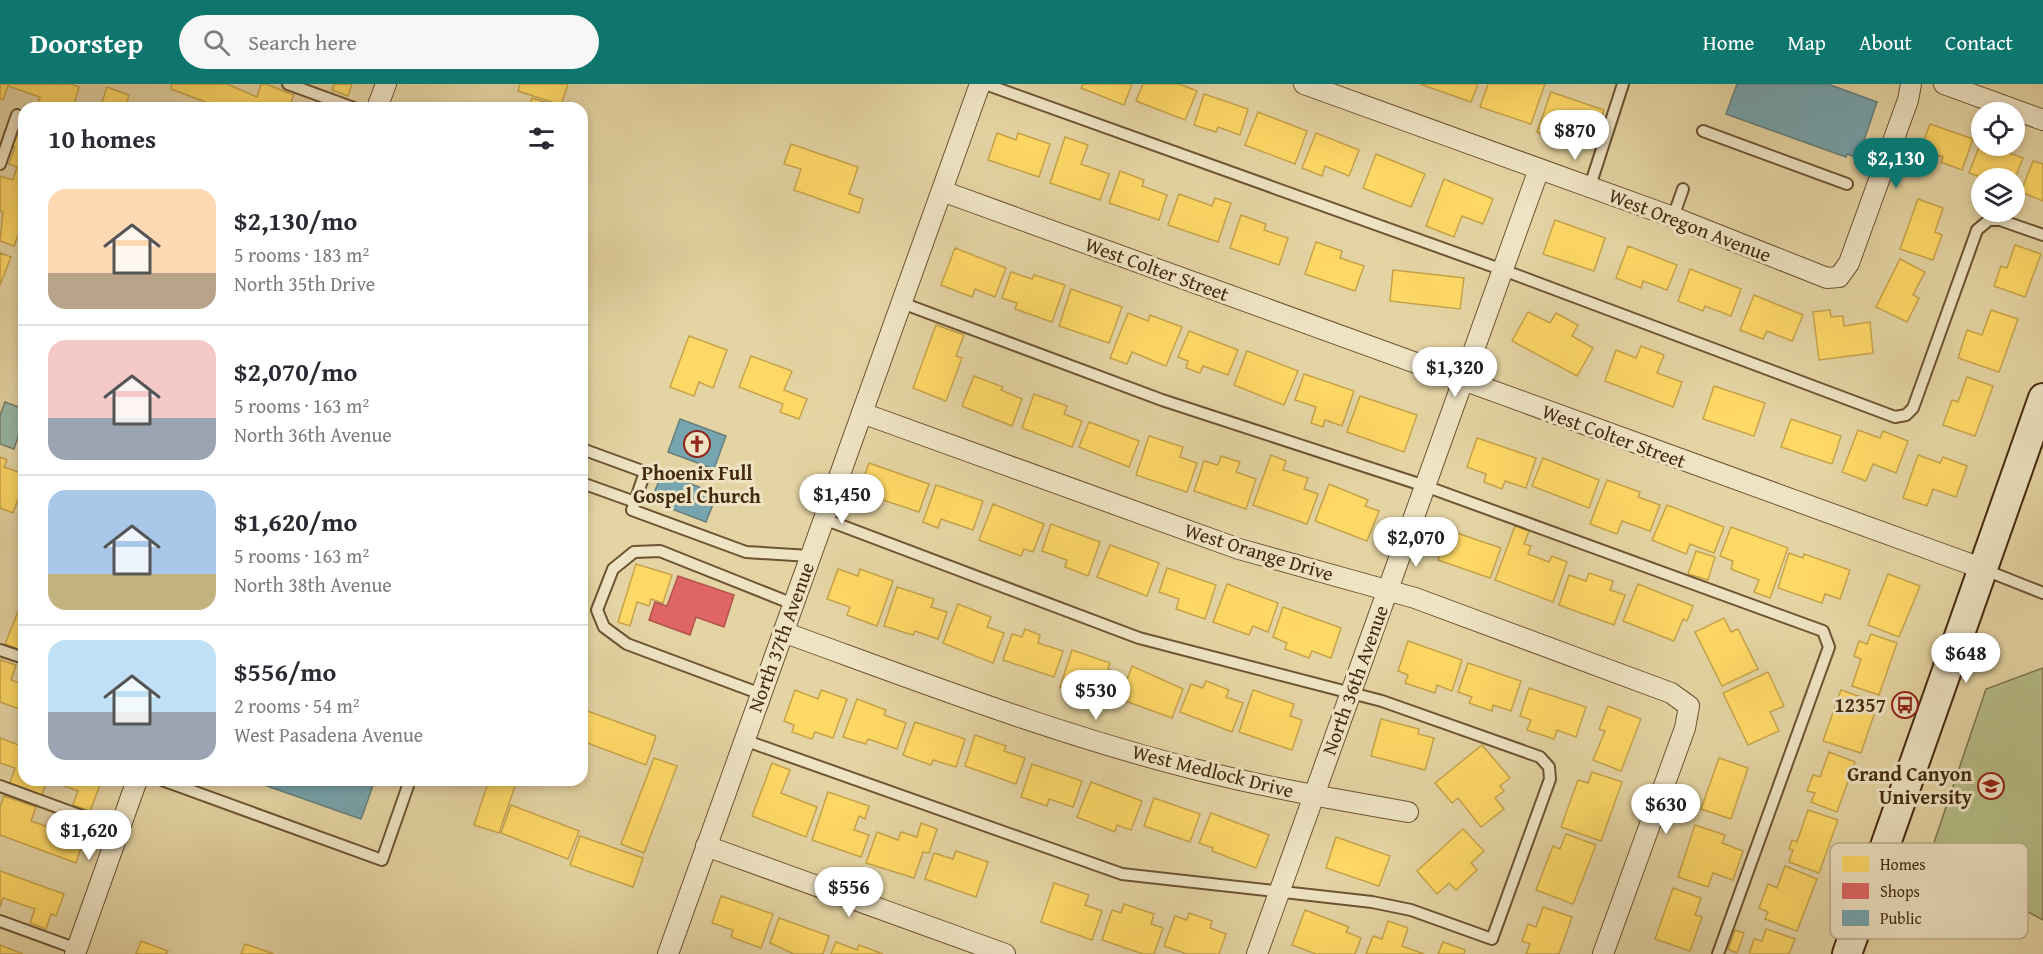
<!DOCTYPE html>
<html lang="en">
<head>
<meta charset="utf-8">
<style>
	body { margin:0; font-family:"Gentium Book Plus",serif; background:#f7f7f7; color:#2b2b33; height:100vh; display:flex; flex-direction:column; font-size:22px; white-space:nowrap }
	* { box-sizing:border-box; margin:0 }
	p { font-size:20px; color:#7c7c81 }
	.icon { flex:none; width:33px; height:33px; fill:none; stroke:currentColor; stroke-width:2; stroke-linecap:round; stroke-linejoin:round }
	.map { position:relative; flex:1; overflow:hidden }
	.panel { position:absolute; left:18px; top:18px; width:570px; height:684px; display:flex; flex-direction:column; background:#fff; border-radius:18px; box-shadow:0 3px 9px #0003 }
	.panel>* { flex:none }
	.controls { position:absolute; left:1971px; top:18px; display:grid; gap:12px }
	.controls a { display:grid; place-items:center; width:54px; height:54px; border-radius:50%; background:#fff; box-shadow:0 3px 9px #0003; font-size:30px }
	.price { position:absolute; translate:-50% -51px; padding:0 14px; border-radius:21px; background:#fff; color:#222; font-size:20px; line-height:39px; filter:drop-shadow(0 2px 3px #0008) }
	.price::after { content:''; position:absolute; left:50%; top:36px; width:18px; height:14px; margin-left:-9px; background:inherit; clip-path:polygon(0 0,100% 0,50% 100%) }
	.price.current { background:#0f766e; color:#fff }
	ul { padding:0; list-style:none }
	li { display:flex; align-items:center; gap:18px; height:150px; padding:0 30px }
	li+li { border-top:2px solid #e1e1e2 }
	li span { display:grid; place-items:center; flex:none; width:168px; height:120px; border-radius:18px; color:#555 }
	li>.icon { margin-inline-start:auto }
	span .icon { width:72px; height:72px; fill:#fffc; stroke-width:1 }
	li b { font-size:26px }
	h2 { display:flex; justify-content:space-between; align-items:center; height:72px; padding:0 30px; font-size:26px }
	header { display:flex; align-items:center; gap:36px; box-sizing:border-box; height:84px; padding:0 30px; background:#0f766e; color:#fff }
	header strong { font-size:28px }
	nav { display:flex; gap:33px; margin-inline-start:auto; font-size:21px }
	.search { width:420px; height:54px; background:#f7f7f7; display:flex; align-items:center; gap:15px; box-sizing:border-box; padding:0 21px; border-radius:33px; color:#7c7c81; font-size:22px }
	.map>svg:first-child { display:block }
</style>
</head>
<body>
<header>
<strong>Doorstep</strong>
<div class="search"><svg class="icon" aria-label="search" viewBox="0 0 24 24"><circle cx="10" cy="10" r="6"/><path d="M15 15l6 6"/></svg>Search here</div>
<nav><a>Home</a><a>Map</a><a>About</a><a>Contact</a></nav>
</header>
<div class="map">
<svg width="2043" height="870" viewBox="0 0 2043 870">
	<rect width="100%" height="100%" fill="#e5d4a3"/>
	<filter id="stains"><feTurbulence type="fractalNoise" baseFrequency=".00333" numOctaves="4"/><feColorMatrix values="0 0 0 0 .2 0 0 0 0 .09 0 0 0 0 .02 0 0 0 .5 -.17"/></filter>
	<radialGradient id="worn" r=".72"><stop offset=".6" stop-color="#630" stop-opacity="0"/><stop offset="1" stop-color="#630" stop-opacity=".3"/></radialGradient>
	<polygon fill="#b5bc85" stroke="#7c7349" stroke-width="1.5" points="2043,584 2043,836 2008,817 1924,788 1986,605"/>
	<polygon fill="#96b8a7" stroke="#757f69" stroke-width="1.5" points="5,318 24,325 24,335 14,365 0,360 0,331"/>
	<g fill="#ffd966" stroke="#c7a44b" stroke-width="1.5">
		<polygon points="0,0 71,0 79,3 73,24 55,21 55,24 36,24 40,13 8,2 3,16 0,15"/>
		<polygon points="172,0 227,0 257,13 261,0 266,0 294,11 289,23 292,24 221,24 171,5"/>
		<polygon points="334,0 352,0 348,12 332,6"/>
		<polygon points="520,0 568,0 561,21 518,7"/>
		<polygon points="1083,0 1132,0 1124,21 1081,4"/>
		<polygon points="1143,0 1179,0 1197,7 1185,36 1136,17"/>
		<polygon points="1420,0 1478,0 1471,18"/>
		<polygon points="1488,0 1545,0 1531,40 1480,23"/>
		<polygon points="107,3 129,11 125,24 100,24"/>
		<polygon points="1551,8 1604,26 1592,61 1573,54 1571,60 1537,48"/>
		<polygon points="1204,10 1248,25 1240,51 1218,43 1216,48 1194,41"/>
		<polygon points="532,14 548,19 546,24 529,24"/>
		<polygon points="1258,28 1307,47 1295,80 1245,61"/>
		<polygon points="1930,40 1973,55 1962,86 1941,78 1943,73 1921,65"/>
		<polygon points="17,44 24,46 24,136 14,162 0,157 3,128 0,127 0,92 13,96 17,83 9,80 15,63 11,62"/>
		<polygon points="997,49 1016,56 1018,49 1050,60 1039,93 988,76"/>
		<polygon points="1316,49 1359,66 1349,92 1325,82 1322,92 1302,84"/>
		<polygon points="1065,53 1088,61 1081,80 1109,90 1100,116 1050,99"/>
		<polygon points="1981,58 1982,62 1991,62 2023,74 2014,97 1993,91 1992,94 1984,94 1969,89"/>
		<polygon points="791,60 858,83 849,110 863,115 859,129 794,106 801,85 784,80"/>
		<polygon points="1376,70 1425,90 1411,123 1363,104"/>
		<polygon points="2033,77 2043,80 2043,117 2021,108"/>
		<polygon points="1120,87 1144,96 1142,102 1167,111 1159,136 1109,119"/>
		<polygon points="1444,95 1493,115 1483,140 1462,132 1454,153 1426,142"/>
		<polygon points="1179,110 1212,122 1215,114 1231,119 1218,158 1168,141"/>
		<polygon points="1918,115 1943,124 1935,148 1942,151 1933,176 1900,165"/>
		<polygon points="1241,131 1266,140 1264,146 1288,154 1279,181 1230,164"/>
		<polygon points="1555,136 1605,154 1594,187 1543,170"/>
		<polygon points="1316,158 1342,167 1340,174 1364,182 1355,207 1305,190"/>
		<polygon points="2015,161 2041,170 2025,213 1994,202 2001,182 2007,184"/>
		<polygon points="1628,162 1677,181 1667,206 1643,197 1641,204 1616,194"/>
		<polygon points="955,164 1006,184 995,213 975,205 972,213 941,201"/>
		<polygon points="0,169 11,173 0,201"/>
		<polygon points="1900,175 1925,188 1913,211 1919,214 1907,238 1876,223"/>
		<polygon points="1690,185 1741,205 1731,232 1705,222 1703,227 1678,217"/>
		<polygon points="1393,186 1464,194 1460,225 1390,217"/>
		<polygon points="1011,188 1032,195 1034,191 1065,201 1052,238 1015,225 1017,219 1002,214"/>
		<polygon points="1071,205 1122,223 1109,259 1059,242"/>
		<polygon points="1754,211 1803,231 1792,257 1767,247 1763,255 1740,246"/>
		<polygon points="1830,226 1831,233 1843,232 1844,242 1870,238 1873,269 1819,276 1813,228"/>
		<polygon points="1991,226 2018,235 1999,288 1958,274 1967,246 1982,251"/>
		<polygon points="1528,228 1550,239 1556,229 1578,241 1572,252 1593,264 1577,292 1512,257"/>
		<polygon points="1128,229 1148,237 1150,231 1182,243 1166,282 1132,268 1127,280 1110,274"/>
		<polygon points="936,241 964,251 956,272 962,274 946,317 913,304"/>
		<polygon points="1189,247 1238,266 1228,291 1203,282 1200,289 1186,284 1188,277 1178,273"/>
		<polygon points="689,252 727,266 713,304 699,298 694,312 670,303"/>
		<polygon points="1641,262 1664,271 1657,289 1682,298 1673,323 1605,297 1616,266 1636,274"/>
		<polygon points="1247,267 1298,287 1284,321 1234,301"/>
		<polygon points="751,272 792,287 784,306 807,315 799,335 780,328 783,320 739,303"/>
		<polygon points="1304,290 1354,307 1342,342 1325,336 1323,343 1311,339 1316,323 1295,316"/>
		<polygon points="974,292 1003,303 1001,306 1022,315 1012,342 962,322"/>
		<polygon points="1967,293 1993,302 1975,352 1943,341 1952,316 1958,318"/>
		<polygon points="1714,302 1765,319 1754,352 1703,335"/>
		<polygon points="1034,310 1067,322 1064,330 1082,337 1072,363 1022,344"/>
		<polygon points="1360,312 1417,331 1404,368 1347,348"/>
		<polygon points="1791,335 1841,352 1832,380 1781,363"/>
		<polygon points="1089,338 1139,357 1129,383 1079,363"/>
		<polygon points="1858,346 1880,354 1883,347 1908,357 1896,389 1873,380 1866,397 1842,388"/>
		<polygon points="1149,352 1183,363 1180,373 1197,379 1187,408 1136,391"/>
		<polygon points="1477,354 1536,374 1526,404 1505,397 1502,405 1484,398 1486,390 1467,383"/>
		<polygon points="1271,371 1286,377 1283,386 1308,394 1304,405 1318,410 1307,440 1253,421"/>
		<polygon points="1918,371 1940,379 1943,373 1967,382 1956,413 1933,405 1927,422 1903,414"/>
		<polygon points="1221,372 1240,378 1236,388 1256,395 1246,425 1194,407 1204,377 1218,381"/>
		<polygon points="0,373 7,376 4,383 24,390 24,400 13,429 0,424"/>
		<polygon points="1543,374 1599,396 1589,424 1532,402"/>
		<polygon points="869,379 929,400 919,428 859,408"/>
		<polygon points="1607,396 1640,408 1638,413 1660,421 1650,447 1622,437 1617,450 1590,440"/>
		<polygon points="1329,400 1368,416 1365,422 1379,427 1367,457 1315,437"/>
		<polygon points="936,401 983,417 973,446 941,435 938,444 923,438"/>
		<polygon points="993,420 1044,440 1033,468 1024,465 1021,472 979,456"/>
		<polygon points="1667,421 1724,443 1714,469 1690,460 1686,470 1652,456"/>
		<polygon points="1051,440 1100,458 1088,492 1065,483 1067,476 1042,467"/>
		<polygon points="1515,442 1529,447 1524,460 1531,462 1528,470 1549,478 1552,472 1567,478 1553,518 1495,496"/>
		<polygon points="1731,443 1788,464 1770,514 1754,508 1759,496 1731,485 1733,477 1720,472"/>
		<polygon points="1448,446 1501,464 1490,494 1438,476"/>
		<polygon points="1110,461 1159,479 1147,512 1097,493"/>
		<polygon points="1696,467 1715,473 1708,496 1688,490"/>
		<polygon points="1789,469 1803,474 1804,470 1850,486 1840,515 1825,510 1822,519 1778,504"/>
		<polygon points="636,480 672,491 663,519 651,515 649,522 637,518 630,542 618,538"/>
		<polygon points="1167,484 1216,501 1205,535 1176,525 1179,515 1159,508"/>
		<polygon points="838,485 858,492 860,485 893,497 877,542 847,531 850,523 827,515"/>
		<polygon points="1589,489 1613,497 1610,506 1625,511 1614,541 1559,521 1569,491 1586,497"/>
		<polygon points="1888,490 1920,502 1899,553 1868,541"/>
		<polygon points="1227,500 1278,519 1268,548 1253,542 1249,551 1213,538"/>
		<polygon points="1638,500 1693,522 1687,537 1683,535 1674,557 1623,537"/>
		<polygon points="897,503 934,515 931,523 947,528 938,555 915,547 913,551 884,542"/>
		<polygon points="958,520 991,533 987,543 1004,549 993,579 943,559"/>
		<polygon points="1283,523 1341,544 1331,574 1312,567 1309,574 1285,565 1287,559 1273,553"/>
		<polygon points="19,525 24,527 24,559 21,566 5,560"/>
		<polygon points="1724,534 1731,548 1738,545 1758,585 1722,602 1695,548"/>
		<polygon points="1025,545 1040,551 1038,559 1063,567 1054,593 1003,576 1012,550 1022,553"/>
		<polygon points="1871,550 1897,559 1879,611 1852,602 1861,575 1854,572 1859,557 1867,560"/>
		<polygon points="1408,557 1462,576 1452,607 1437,601 1435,609 1405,599 1408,591 1398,587"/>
		<polygon points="1072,566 1110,579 1108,585 1121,590 1112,616 1088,608 1087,613 1060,603"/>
		<polygon points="0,576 16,581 11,596 24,600 24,627 0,618"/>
		<polygon points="1468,579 1521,597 1511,627 1493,621 1492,627 1469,619 1472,613 1458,608"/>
		<polygon points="1132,582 1183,605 1172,634 1120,615"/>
		<polygon points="1768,588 1784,622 1770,628 1779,647 1748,661 1723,609"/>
		<polygon points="1206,597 1229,606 1226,613 1243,619 1232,648 1180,628 1191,600 1203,604"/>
		<polygon points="1529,604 1586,623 1576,653 1557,646 1554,655 1527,646 1531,636 1520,632"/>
		<polygon points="795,606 818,615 821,606 847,615 833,654 815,648 812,655 792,648 794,641 784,637"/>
		<polygon points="1253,606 1294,620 1290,632 1302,636 1292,666 1239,648"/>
		<polygon points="1841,606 1878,619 1861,669 1823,657"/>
		<polygon points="857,615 886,626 884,631 906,639 897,665 868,655 866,660 843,653"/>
		<polygon points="1608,622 1641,635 1621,687 1593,676 1605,647 1599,645"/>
		<polygon points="582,625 656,652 646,681 582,657"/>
		<polygon points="1381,635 1419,645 1418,650 1434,654 1425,686 1371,672"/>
		<polygon points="915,638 965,655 956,683 933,676 931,681 903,671"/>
		<polygon points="975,651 1006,662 1004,667 1025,674 1016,700 965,682"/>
		<polygon points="0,654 24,663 24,696 47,696 42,711 10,699 15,684 0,679"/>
		<polygon points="1482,661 1510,694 1500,702 1504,707 1495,714 1504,725 1481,743 1458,714 1452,719 1435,699"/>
		<polygon points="1829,668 1855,678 1837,728 1811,718 1815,709 1807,707 1813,691 1820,693"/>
		<polygon points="654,674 677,682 644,769 621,760"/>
		<polygon points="1719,674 1748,684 1731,735 1701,725"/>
		<polygon points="772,679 790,686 781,709 817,723 806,753 752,732"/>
		<polygon points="1032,680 1082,697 1073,723 1049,715 1047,722 1021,713"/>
		<polygon points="1592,688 1622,698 1601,757 1561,743 1578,696 1588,699"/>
		<polygon points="48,696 102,696 90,727 73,721 78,707"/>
		<polygon points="489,696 517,696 499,749 474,741"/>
		<polygon points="1091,698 1142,717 1131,746 1117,741 1115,748 1077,733"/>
		<polygon points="828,708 869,722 865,735 859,732 854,746 869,751 861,773 812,756"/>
		<polygon points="4,712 36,723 31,737 63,748 68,735 83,741 78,755 83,758 76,779 0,751 0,723"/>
		<polygon points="1154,714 1200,730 1190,758 1144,742"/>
		<polygon points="511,721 579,747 568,775 501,749"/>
		<polygon points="1808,726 1838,736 1819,789 1789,778 1793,766 1789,765 1792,756 1797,758"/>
		<polygon points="1211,729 1269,751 1256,784 1212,767 1213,764 1199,759"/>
		<polygon points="921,739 937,745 929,769 923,768 914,794 866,779 877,748 898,756 901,748 917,753"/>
		<polygon points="1695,741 1725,751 1722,759 1743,767 1733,796 1713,789 1708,803 1678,793"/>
		<polygon points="1463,745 1484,767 1471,779 1477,786 1456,806 1449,799 1437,810 1417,787"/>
		<polygon points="1566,750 1596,761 1573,820 1536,806 1553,762 1560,765"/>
		<polygon points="580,752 643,774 633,803 570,781"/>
		<polygon points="1336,753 1390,772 1379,802 1326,784"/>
		<polygon points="956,767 988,778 976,813 925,795 934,769 953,775"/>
		<polygon points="1785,782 1817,795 1797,847 1765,835 1768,828 1759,824 1768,800 1777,804"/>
		<polygon points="0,787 64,810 56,832 51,830 46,845 30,839 35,825 3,814 0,823"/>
		<polygon points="1054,799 1089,811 1085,821 1102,827 1092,856 1041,838"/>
		<polygon points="1673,804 1701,814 1695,831 1702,833 1690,867 1655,855"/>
		<polygon points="721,812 773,830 761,864 731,853 733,846 712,839"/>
		<polygon points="1124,820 1154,830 1151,840 1163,844 1154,870 1143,870 1102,856 1112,826 1121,829"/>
		<polygon points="1543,823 1572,833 1559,870 1526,870 1530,860 1522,857 1528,840 1536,843"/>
		<polygon points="1305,826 1349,843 1346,848 1361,854 1355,870 1316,870 1292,861"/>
		<polygon points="1189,829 1212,837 1210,844 1226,850 1219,870 1187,870 1164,862 1175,832 1187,836"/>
		<polygon points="779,834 829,852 823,870 794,870 770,859"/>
		<polygon points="1388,837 1408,844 1402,862 1424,870 1366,870 1373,852 1382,855"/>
		<polygon points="1766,845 1795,855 1789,870 1749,870 1754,855 1762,857"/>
		<polygon points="1735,846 1744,849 1737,869 1728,865"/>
		<polygon points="141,857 168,867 166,870 136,870"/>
		<polygon points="836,858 857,866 859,861 883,870 831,870"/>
		<polygon points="1443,858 1465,866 1464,870 1438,870"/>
		<polygon points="245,860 274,870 241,870"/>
		<polygon points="0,861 23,870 0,870"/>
	</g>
	<polygon fill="#e06666" stroke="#b1544b" stroke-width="1.5" points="678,492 734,511 724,543 696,533 690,551 649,536 655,518 667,522"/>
	<g fill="#76a5af" stroke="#67807e" stroke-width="1.5">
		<polygon points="1737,0 1828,0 1877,18 1858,74 1847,70 1846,73 1726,30"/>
		<polygon points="680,335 726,352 714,385 668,368"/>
		<polygon points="662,389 717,410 706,438 651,417"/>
		<polygon points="250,696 375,696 361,735"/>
	</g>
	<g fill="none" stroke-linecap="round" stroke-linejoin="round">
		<defs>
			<g id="lane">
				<polyline points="288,0 354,24"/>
				<polyline points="985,0 1503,186 1895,333 1906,331 1913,324 1977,146 1989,136 2000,136 2043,151"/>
				<polyline points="1703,47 1847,100"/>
				<polyline points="0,80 17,31"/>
				<polyline points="1590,102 1623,0"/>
				<polyline points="1673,133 1683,105"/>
				<polyline points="902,219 1162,316 1425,402 1823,547 1829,563 1718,870"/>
				<polyline points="582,365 645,388 632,426 746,468 810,472"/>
				<polyline points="582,399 635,418"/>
				<polyline points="1985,486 2043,509"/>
				<polyline points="0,566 24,574"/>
				<polyline points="761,610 627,560 604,543 597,526 613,485 634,468 660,467 793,520"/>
				<polyline points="744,656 1122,790 1372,818 1411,826 1492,855 1550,695 1549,683 1540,673 1382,617 1139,554 824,435"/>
				<polyline points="162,696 382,776 410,696"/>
				<polyline points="0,702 120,746"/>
				<polyline points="0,837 77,865"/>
			</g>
			<g id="street">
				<polyline points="1304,0 1673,133 1827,194 1839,193 1849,179 1908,16 1911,0"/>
				<polyline points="1944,0 2043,36"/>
				<polyline points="377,24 386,0"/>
				<polyline points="942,107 1981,484"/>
				<polyline points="862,329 1239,465 1415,514 1671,609 1689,622 1685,644 1603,870"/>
				<path d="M783 548C921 598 1060 652 1202 687 1270 704 1339 716 1408 728"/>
				<polyline points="706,762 1005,870"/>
				<polyline points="75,870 137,696"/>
				<polyline points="668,870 980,0"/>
				<polyline points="1257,870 1539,85"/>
			</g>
			<polyline id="secondary" points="1847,870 2043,314"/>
		</defs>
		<use href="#lane" stroke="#6c5432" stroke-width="14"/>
		<use href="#street" stroke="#6c5432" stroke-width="22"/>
		<use href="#secondary" stroke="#442a0d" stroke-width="32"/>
		<use href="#lane" stroke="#eee3c3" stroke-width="10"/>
		<use href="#street" stroke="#eee3c3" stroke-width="20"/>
		<use href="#secondary" stroke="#eee3c3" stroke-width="28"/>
	</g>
	<defs>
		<symbol id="church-ring" viewBox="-11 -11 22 22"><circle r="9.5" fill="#eee3c3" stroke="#8f2418" stroke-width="1.5"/><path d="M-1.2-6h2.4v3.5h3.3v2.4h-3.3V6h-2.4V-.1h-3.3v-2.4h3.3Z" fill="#8f2418"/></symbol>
		<symbol id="bus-ring" viewBox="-11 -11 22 22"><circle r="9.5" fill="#eee3c3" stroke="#8f2418" stroke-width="1.5"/><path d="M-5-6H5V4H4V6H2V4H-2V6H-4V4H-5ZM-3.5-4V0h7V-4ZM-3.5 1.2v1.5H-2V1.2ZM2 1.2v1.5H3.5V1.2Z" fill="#8f2418"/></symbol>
		<symbol id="university-ring" viewBox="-11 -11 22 22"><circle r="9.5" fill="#eee3c3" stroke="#8f2418" stroke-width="1.5"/><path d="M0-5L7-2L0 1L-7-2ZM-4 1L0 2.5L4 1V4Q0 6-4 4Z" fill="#8f2418"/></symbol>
	</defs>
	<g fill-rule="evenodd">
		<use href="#church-ring" x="682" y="345" width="30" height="30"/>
		<use href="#bus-ring" x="1890" y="606" width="30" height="30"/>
		<use href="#university-ring" x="1976" y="687" width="30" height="30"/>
	</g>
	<g text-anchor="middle" stroke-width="6" stroke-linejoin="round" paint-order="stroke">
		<g font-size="20" fill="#442a0d" stroke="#eee3c3">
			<text transform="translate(1690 141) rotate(21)" y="7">West Oregon Avenue</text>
			<text transform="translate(1157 185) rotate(20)" y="7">West Colter Street</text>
			<text transform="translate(1614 352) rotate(20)" y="7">West Colter Street</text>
			<text transform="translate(1259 468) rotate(17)" y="7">West Orange Drive</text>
			<text transform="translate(781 553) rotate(-70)" y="7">North 37th Avenue</text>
			<text transform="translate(1355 596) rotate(-70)" y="7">North 36th Avenue</text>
			<text transform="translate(1213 687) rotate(14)" y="7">West Medlock Drive</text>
		</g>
		<g font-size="20" font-weight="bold" fill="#442a0d" stroke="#eee3c3" text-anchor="end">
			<text x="697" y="396" text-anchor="middle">Phoenix Full<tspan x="697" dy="23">Gospel Church</tspan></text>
			<text x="1886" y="628">12357</text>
			<text x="1972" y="697">Grand Canyon<tspan x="1972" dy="23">University</tspan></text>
		</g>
	</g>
	<rect x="1830" y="759" width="198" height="96" rx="9" fill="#eee3c3" stroke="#bbac8c" stroke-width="1.5"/>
	<rect x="1842" y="772" width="27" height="16" fill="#ffd966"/>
	<rect x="1842" y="799" width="27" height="16" fill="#e06666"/>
	<rect x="1842" y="826" width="27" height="16" fill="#76a5af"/>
	<g font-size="16" fill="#442a0d">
		<text x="1880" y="786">Homes</text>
		<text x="1880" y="813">Shops</text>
		<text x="1880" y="840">Public</text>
	</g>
	<rect width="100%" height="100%" filter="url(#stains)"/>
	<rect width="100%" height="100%" fill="url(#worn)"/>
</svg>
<div class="controls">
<a><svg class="icon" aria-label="locate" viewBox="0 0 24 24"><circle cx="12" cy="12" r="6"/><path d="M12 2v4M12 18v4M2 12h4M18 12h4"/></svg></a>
<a><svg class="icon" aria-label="layers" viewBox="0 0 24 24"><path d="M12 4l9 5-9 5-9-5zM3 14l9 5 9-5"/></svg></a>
</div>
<b class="price" style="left:1575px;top:77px">$870</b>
<b class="price current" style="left:1896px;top:105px">$2,130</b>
<b class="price" style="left:1455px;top:314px">$1,320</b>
<b class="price" style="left:842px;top:441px">$1,450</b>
<b class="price" style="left:1416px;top:484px">$2,070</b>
<b class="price" style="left:1966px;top:600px">$648</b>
<b class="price" style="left:1096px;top:637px">$530</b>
<b class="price" style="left:1666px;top:751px">$630</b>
<b class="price" style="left:89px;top:777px">$1,620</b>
<b class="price" style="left:849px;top:834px">$556</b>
<section class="panel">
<h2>10 homes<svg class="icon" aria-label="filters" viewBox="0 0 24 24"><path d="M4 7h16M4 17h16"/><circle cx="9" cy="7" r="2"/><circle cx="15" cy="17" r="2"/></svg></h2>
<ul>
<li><span style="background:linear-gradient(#ffd9b3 70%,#b9a48a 0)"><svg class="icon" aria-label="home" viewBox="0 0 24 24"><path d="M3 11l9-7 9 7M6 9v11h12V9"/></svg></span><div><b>$2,130/mo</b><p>5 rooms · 183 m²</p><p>North 35th Drive</p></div></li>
<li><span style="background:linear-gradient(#f6c9c9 65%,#9aa5b1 0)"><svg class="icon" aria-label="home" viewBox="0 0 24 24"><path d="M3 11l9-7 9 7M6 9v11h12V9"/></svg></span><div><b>$2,070/mo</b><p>5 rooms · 163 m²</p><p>North 36th Avenue</p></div></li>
<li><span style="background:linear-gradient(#a9c7e8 70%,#c2b280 0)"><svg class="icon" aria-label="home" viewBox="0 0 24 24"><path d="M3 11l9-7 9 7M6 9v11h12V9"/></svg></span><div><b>$1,620/mo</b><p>5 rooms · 163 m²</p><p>North 38th Avenue</p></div></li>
<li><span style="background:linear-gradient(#bfe0f5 60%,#9aa5b1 0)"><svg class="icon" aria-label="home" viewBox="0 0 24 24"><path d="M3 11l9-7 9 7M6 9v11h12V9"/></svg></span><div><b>$556/mo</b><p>2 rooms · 54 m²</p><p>West Pasadena Avenue</p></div></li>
</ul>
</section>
</div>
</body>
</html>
